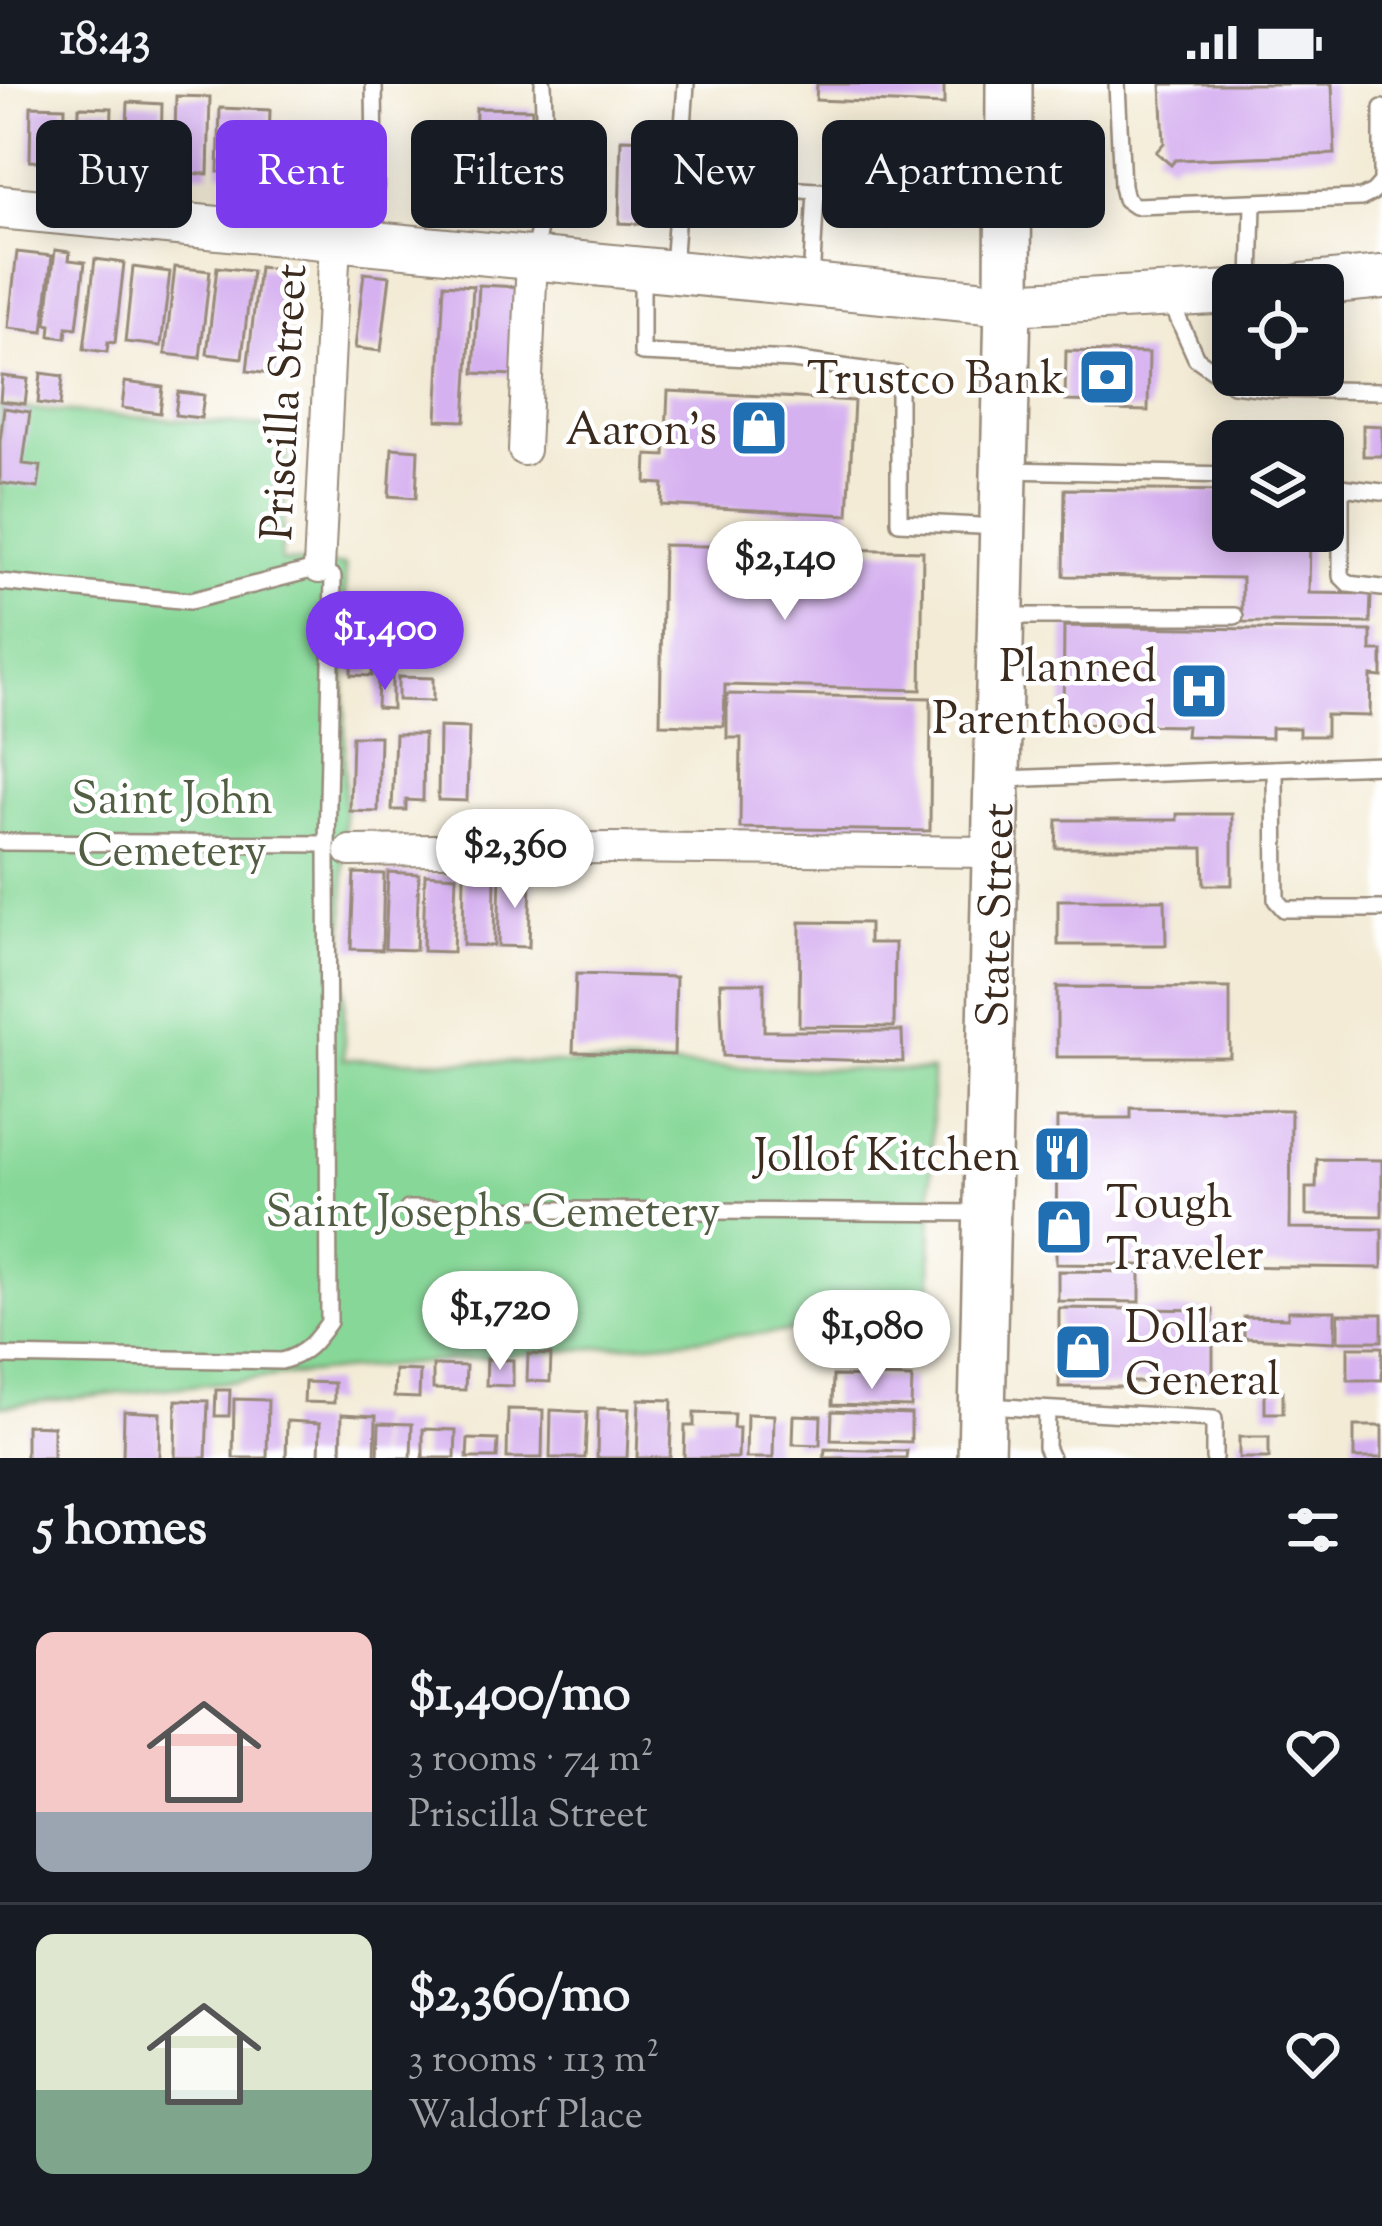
<!DOCTYPE html>
<html lang="en">
<head>
<meta charset="utf-8">
<style>
	body { margin:0; font-family:"Sorts Mill Goudy",serif; background:#20242c; color:#f1f3f6; height:100vh; display:flex; flex-direction:column; font-size:45px; white-space:nowrap }
	* { box-sizing:border-box; margin:0 }
	p { font-size:39px; color:#9ea1a6 }
	.icon { flex:none; width:66px; height:66px; fill:none; stroke:currentColor; stroke-width:2; stroke-linecap:round; stroke-linejoin:round }
	.map { position:relative; height:1374px; overflow:hidden }
	.drawer { display:flex; flex-direction:column; background:#171b24; flex:1 }
	.drawer>* { flex:none }
	.top-card { position:absolute; left:36px; top:36px; width:1311px; height:108px; display:flex; gap:24px }
	.controls { position:absolute; left:1212px; top:180px; display:grid; gap:24px }
	.controls a { display:grid; place-items:center; width:132px; height:132px; border-radius:18px; background:#171b24; box-shadow:0 6px 30px #0003; font-size:60px }
	.price { position:absolute; translate:-50% -102px; padding:0 27px; border-radius:42px; background:#fff; color:#222; font-size:39px; line-height:78px; filter:drop-shadow(0 3px 6px #0008) }
	.price::after { content:''; position:absolute; left:50%; top:72px; width:36px; height:27px; margin-left:-18px; background:inherit; clip-path:polygon(0 0,100% 0,50% 100%) }
	.price.on { background:#7c3aed; color:#fff }
	ul { padding:0; list-style:none }
	li { display:flex; align-items:center; gap:36px; height:300px; padding:0 36px }
	li+li { border-top:3px solid #363941 }
	li span { display:grid; place-items:center; flex:none; width:336px; height:240px; border-radius:18px; color:#555 }
	li>.icon { margin-inline-start:auto }
	span .icon { width:144px; height:144px; fill:#fffc; stroke-width:1 }
	li b { font-size:51px }
	h2 { display:flex; justify-content:space-between; align-items:center; height:144px; padding:0 36px; font-size:51px }
	.pill { padding:0 42px; border-radius:18px; background:#171b24; box-shadow:0 6px 30px #0003; font-size:42px; line-height:108px }
	.pill.on { background:#7c3aed; color:#fff }
	.status { display:flex; justify-content:space-between; align-items:center; height:84px; padding:0 60px; background:#171b24; direction:ltr }
	.status svg { height:33px; fill:currentColor }
	.map>svg:first-child { display:block }
</style>
</head>
<body>
<div class="status"><b>18:43</b><svg viewBox="0 0 49 12"><path d="M0 12V9h3v3zM5 12V6h3v6zM10 12V3h3v9zM15 12V0h3v12zM26 1h20v11H26zM47 4h2v5h-2z"/></svg></div>
<div class="map">
<svg width="1382" height="1374" viewBox="0 0 1382 1374">
	<rect width="100%" height="100%" fill="#fff"/>
	<filter id="ink" filterUnits="userSpaceOnUse"><feTurbulence type="fractalNoise" baseFrequency=".00833" numOctaves="2"/><feDisplacementMap in="SourceGraphic" scale="24" xChannelSelector="R" yChannelSelector="G"/><feConvolveMatrix kernelMatrix="1 2 1 2 8 2 1 2 1" color-interpolation-filters="sRGB"/></filter>
	<filter id="wash" filterUnits="userSpaceOnUse"><feTurbulence type="fractalNoise" baseFrequency=".004" numOctaves="4" result="noise"/><feDisplacementMap in="SourceGraphic" scale="48" xChannelSelector="R" yChannelSelector="G"/><feGaussianBlur stdDeviation="2.7" result="paint"/><feColorMatrix in="noise" values="0 0 0 0 0 0 0 0 0 0 0 0 0 0 0 0 0 1.4 0 .05"/><feComposite in="paint" operator="in"/></filter>
	<g filter="url(#wash)">
		<rect width="100%" height="100%" fill="#f3ebd5"/>
		<polygon fill="#87d898" stroke="#61815b" stroke-width="3" points="0,323 290,344 281,477 345,482 344,975 932,987 931,1235 340,1286 0,1322"/>
		<g id="blocks">
			<g fill="#d6b1f0">
				<polygon points="817,0 944,0 944,21 816,16"/>
				<polygon points="1161,0 1332,0 1335,70 1175,76 1171,81 1156,68 1164,59"/>
				<polygon points="176,12 210,13 208,90 174,89"/>
				<polygon points="128,18 162,20 161,73 126,73"/>
				<polygon points="31,22 65,23 64,78 30,77"/>
				<polygon points="79,23 112,24 110,87 78,86"/>
				<polygon points="220,24 270,26 268,90 218,88"/>
				<polygon points="476,24 532,25 530,118 474,117"/>
				<polygon points="295,44 330,46 329,93 293,92"/>
				<polygon points="621,55 656,56 654,133 639,133 639,140 619,139"/>
				<polygon points="55,166 70,168 69,176 85,178 77,244 67,243 66,254 50,252 51,241 46,240"/>
				<polygon points="17,168 52,172 43,248 8,244"/>
				<polygon points="95,175 124,179 115,259 108,258 107,268 84,265"/>
				<polygon points="133,183 170,188 161,262 125,258"/>
				<polygon points="175,183 210,187 200,274 165,270"/>
				<polygon points="217,183 252,187 242,274 207,270"/>
				<polygon points="259,183 291,187 279,291 247,287"/>
				<polygon points="364,189 390,192 381,267 355,264"/>
				<polygon points="444,200 473,202 465,337 437,336"/>
				<polygon points="479,201 518,203 513,291 474,289"/>
				<polygon points="1066,267 1149,269 1148,327 1108,326 1108,318 1065,317"/>
				<polygon points="41,289 63,292 60,322 38,319"/>
				<polygon points="2,292 28,295 25,320 0,317"/>
				<polygon points="125,298 163,303 160,329 122,324"/>
				<polygon points="668,307 854,317 848,431 662,421 663,400 646,399 647,371 665,372"/>
				<polygon points="178,308 204,311 201,334 175,331"/>
				<polygon points="4,324 30,328 23,380 41,382 38,404 0,399 0,357"/>
				<polygon points="1363,341 1382,342 1382,372 1363,372"/>
				<polygon points="392,364 418,366 416,414 389,412"/>
				<polygon points="1065,405 1233,407 1233,447 1310,447 1309,509 1371,510 1370,539 1242,538 1242,494 1064,492"/>
				<polygon points="663,461 923,467 921,606 725,601 724,642 660,640"/>
				<polygon points="352,536 373,537 372,592 351,591"/>
				<polygon points="1064,542 1371,547 1371,567 1382,567 1382,593 1371,592 1370,632 1326,631 1326,652 1299,652 1299,644 1271,644 1271,654 1186,652 1187,642 1063,640"/>
				<polygon points="378,593 392,593 392,625 377,624"/>
				<polygon points="398,593 433,594 433,617 398,616"/>
				<polygon points="727,610 931,614 930,747 740,744 741,654 727,654"/>
				<polygon points="439,643 469,644 467,717 438,716"/>
				<polygon points="395,650 424,650 423,717 406,716 406,726 392,726"/>
				<polygon points="352,652 380,652 378,728 350,727"/>
				<polygon points="1177,730 1232,730 1232,801 1204,801 1203,764 1056,764 1057,736 1177,736"/>
				<polygon points="388,788 419,790 416,866 385,865"/>
				<polygon points="354,789 384,790 382,866 351,865"/>
				<polygon points="425,790 456,792 453,868 423,867"/>
				<polygon points="464,790 495,791 494,862 463,861"/>
				<polygon points="500,791 531,792 529,863 498,862"/>
				<polygon points="1058,816 1165,816 1166,861 1058,861"/>
				<polygon points="800,838 869,839 869,859 895,859 894,943 799,942"/>
				<polygon points="576,890 676,893 674,971 573,968"/>
				<polygon points="720,899 764,899 764,947 902,947 903,978 723,972"/>
				<polygon points="1057,903 1230,904 1230,973 1057,973"/>
				<polygon points="1131,1024 1291,1026 1290,1144 1382,1145 1382,1184 1056,1180 1057,1034 1131,1034"/>
				<polygon points="1317,1075 1382,1076 1382,1132 1306,1131 1306,1104 1316,1104"/>
				<polygon points="1058,1187 1140,1188 1140,1218 1058,1217"/>
				<polygon points="1059,1224 1213,1226 1213,1298 1130,1298 1129,1303 1059,1303"/>
				<polygon points="1288,1227 1335,1227 1335,1258 1244,1254 1244,1233 1288,1234"/>
				<rect x="1338" y="1230" width="44" height="27"/>
				<polygon points="926,1239 927,1275 815,1276 815,1248"/>
				<rect x="1348" y="1263" width="34" height="33"/>
				<polygon points="528,1270 551,1271 550,1298 527,1297"/>
				<polygon points="487,1275 513,1276 513,1302 486,1301"/>
				<polygon points="433,1281 466,1282 465,1306 433,1305"/>
				<polygon points="395,1286 420,1287 419,1314 394,1313"/>
				<polygon points="833,1292 912,1294 911,1323 832,1321"/>
				<polygon points="305,1298 334,1299 334,1319 304,1318"/>
				<polygon points="216,1306 230,1306 229,1332 215,1332"/>
				<rect x="1265" y="1307" width="18" height="22"/>
				<polygon points="234,1315 268,1316 267,1374 233,1374"/>
				<polygon points="639,1315 672,1316 670,1374 637,1374"/>
				<polygon points="176,1316 208,1317 206,1374 175,1374"/>
				<polygon points="598,1324 629,1325 627,1374 597,1374"/>
				<polygon points="508,1325 543,1326 542,1374 507,1374"/>
				<polygon points="551,1326 587,1328 585,1374 550,1374"/>
				<polygon points="124,1327 160,1329 159,1374 123,1374"/>
				<polygon points="832,1327 911,1330 911,1358 831,1356"/>
				<polygon points="694,1329 734,1330 733,1344 739,1344 738,1374 684,1374 685,1342 694,1342"/>
				<polygon points="342,1330 376,1332 375,1374 341,1374"/>
				<polygon points="747,1330 774,1331 773,1374 746,1374"/>
				<polygon points="794,1331 821,1332 820,1361 793,1360"/>
				<polygon points="287,1337 320,1339 319,1374 286,1374"/>
				<polygon points="379,1339 412,1340 411,1374 378,1374"/>
				<polygon points="26,1341 53,1342 53,1374 26,1374"/>
				<rect x="1354" y="1342" width="28" height="32"/>
				<polygon points="423,1345 456,1346 455,1374 423,1374"/>
				<rect x="1239" y="1353" width="30" height="21"/>
				<polygon points="468,1355 498,1356 497,1374 467,1374"/>
				<polygon points="825,1365 907,1367 906,1374 824,1374"/>
			</g>
		</g>
	</g>
	<g filter="url(#ink)">
		<use href="#blocks" fill-opacity="0" stroke="#978a7a" stroke-width="3"/>
		<g fill="none" stroke-linecap="round" stroke-linejoin="round">
			<defs>
				<g id="service">
					<polyline points="374,0 376,159"/>
					<polyline points="1117,0 1122,102 1125,115 1135,122 1361,114 1373,108 1382,98 1382,24"/>
					<polyline points="679,98 816,107"/>
					<polyline points="533,170 547,112 543,0"/>
					<polyline points="673,184 686,0"/>
					<polyline points="642,187 642,269 793,276 899,291 899,438 999,443"/>
					<polyline points="811,199 816,107 1006,118"/>
					<polyline points="1251,201 1253,119"/>
					<polyline points="1169,214 1196,274 1233,300 1274,305 1382,307"/>
					<polyline points="1007,386 1233,391"/>
					<polyline points="1323,401 1341,403 1341,492 1349,500 1382,504"/>
					<polyline points="1341,403 1382,408"/>
					<path d="M0 498 190 517 319 484 333 493 327 760 329 1238C315 1258 305 1271 281 1277L0 1272"/>
					<polyline points="1004,532 1235,532"/>
					<polyline points="1275,685 1276,816 1284,825 1382,825"/>
					<polyline points="1001,695 1382,681"/>
					<polyline points="0,758 327,760"/>
					<polyline points="408,1125 984,1129"/>
					<polyline points="987,1322 1214,1335 1214,1374"/>
					<polyline points="1047,1326 1046,1363 1051,1374"/>
				</g>
				<g id="minor">
					<polyline points="524,366 532,173"/>
					<polyline points="319,484 335,157"/>
					<polyline points="350,767 611,764 995,768"/>
				</g>
				<g id="secondary">
					<polyline points="0,123 1008,220 1233,208"/>
					<polyline points="1303,201 1382,193"/>
				</g>
				<g id="primary">
					<path id="s1" d="M981 1374 1008 220 1009 0"/>
				</g>
			</defs>
			<use href="#service" stroke="#978a7a" stroke-width="20"/>
			<use href="#minor" stroke="#978a7a" stroke-width="34"/>
			<use href="#secondary" stroke="#978a7a" stroke-width="46"/>
			<use href="#primary" stroke="#978a7a" stroke-width="50"/>
			<use href="#service" stroke="#fff" stroke-width="15"/>
			<use href="#minor" stroke="#fff" stroke-width="30"/>
			<use href="#secondary" stroke="#fff" stroke-width="42"/>
			<use href="#primary" stroke="#fff" stroke-width="45"/>
		</g>
	</g>
	<defs>
		<symbol id="bank-square" viewBox="-11 -11 22 22"><rect x="-9" y="-9" width="18" height="18" rx="4" fill="#1f6fb2" stroke="#fff"/><path d="M-6-4H6V4H-6ZM0-2.3a2.3 2.3 0 1 0 0 4.6a2.3 2.3 0 1 0 0-4.6Z" fill="#fff"/></symbol>
		<symbol id="shop-square" viewBox="-11 -11 22 22"><rect x="-9" y="-9" width="18" height="18" rx="4" fill="#1f6fb2" stroke="#fff"/><path d="M-5-2.5h2.3a2.7 3.5 0 0 1 5.4 0H5L5.5 6h-11ZM-1.5-2.5h3a1.5 2.3 0 0 0-3 0Z" fill="#fff"/></symbol>
		<symbol id="hospital-square" viewBox="-11 -11 22 22"><rect x="-9" y="-9" width="18" height="18" rx="4" fill="#1f6fb2" stroke="#fff"/><path d="M-5-5h3v3.5h4V-5h3V5h-3V1.5h-4V5h-3Z" fill="#fff"/></symbol>
		<symbol id="restaurant-square" viewBox="-11 -11 22 22"><rect x="-9" y="-9" width="18" height="18" rx="4" fill="#1f6fb2" stroke="#fff"/><path d="M-5-6h1v4h1v-4h1v4h1v-4h1v5L-1.5 .5V6h-2V.5L-5-1ZM5-6V6H3V1.5H1.5Q1.5-4 5-6Z" fill="#fff"/></symbol>
	</defs>
	<g fill-rule="evenodd">
		<use href="#bank-square" x="1074" y="260" width="66" height="66"/>
		<use href="#shop-square" x="726" y="311" width="66" height="66"/>
		<use href="#hospital-square" x="1166" y="574" width="66" height="66"/>
		<use href="#restaurant-square" x="1029" y="1037" width="66" height="66"/>
		<use href="#shop-square" x="1031" y="1110" width="66" height="66"/>
		<use href="#shop-square" x="1050" y="1235" width="66" height="66"/>
	</g>
	<g text-anchor="middle" stroke-width="9" stroke-linejoin="round" paint-order="stroke">
		<g font-size="45" fill="#3b2a1e" stroke="#fff" text-anchor="end">
			<text x="1065" y="309">Trustco Bank</text>
			<text x="717" y="360">Aaron's</text>
			<text x="1157" y="597">Planned<tspan x="1157" dy="52">Parenthood</tspan></text>
			<text x="1020" y="1086">Jollof Kitchen</text>
			<text x="1106" y="1133" text-anchor="start">Tough<tspan x="1106" dy="52">Traveler</tspan></text>
			<text x="1125" y="1258" text-anchor="start">Dollar<tspan x="1125" dy="52">General</tspan></text>
		</g>
		<g font-size="45" fill="#3b2a1e" stroke="#fff">
			<text transform="translate(282 318) rotate(-87)" y="16">Priscilla Street</text>
			<text dy="16" stroke="none"><textPath href="#s1" startOffset="543">State Street</textPath></text>
		</g>
		<g font-size="45" fill="#525e43" stroke="#fff">
			<text x="172" y="729">Saint John<tspan x="172" dy="52">Cemetery</tspan></text>
			<text x="493" y="1142">Saint Josephs Cemetery</text>
		</g>
	</g>
</svg>
<div class="controls">
<a><svg class="icon" aria-label="locate" viewBox="0 0 24 24"><circle cx="12" cy="12" r="6"/><path d="M12 2v4M12 18v4M2 12h4M18 12h4"/></svg></a>
<a><svg class="icon" aria-label="layers" viewBox="0 0 24 24"><path d="M12 4l9 5-9 5-9-5zM3 14l9 5 9-5"/></svg></a>
</div>
<b class="price" style="left:785px;top:539px">$2,140</b>
<b class="price on" style="left:385px;top:609px">$1,400</b>
<b class="price" style="left:515px;top:827px">$2,360</b>
<b class="price" style="left:500px;top:1289px">$1,720</b>
<b class="price" style="left:872px;top:1308px">$1,080</b>
<div class="top-card">
<a class="pill">Buy</a>
<a class="pill on">Rent</a>
<a class="pill">Filters</a>
<a class="pill">New</a>
<a class="pill">Apartment</a>
</div>
</div>
<section class="drawer">
<h2>5 homes<svg class="icon" aria-label="filters" viewBox="0 0 24 24"><path d="M4 7h16M4 17h16"/><circle cx="9" cy="7" r="2"/><circle cx="15" cy="17" r="2"/></svg></h2>
<ul>
<li><span style="background:linear-gradient(#f6c9c9 75%,#9aa5b1 0)"><svg class="icon" aria-label="home" viewBox="0 0 24 24"><path d="M3 11l9-7 9 7M6 9v11h12V9"/></svg></span><div><b>$1,400/mo</b><p>3 rooms · 74 m²</p><p>Priscilla Street</p></div><svg class="icon" aria-label="heart" viewBox="0 0 24 24"><path d="M12 20l-8-8c-3-5 5-10 8-4 3-6 11-1 8 4z"/></svg></li>
<li><span style="background:linear-gradient(#dfe7d0 65%,#7fa58c 0)"><svg class="icon" aria-label="home" viewBox="0 0 24 24"><path d="M3 11l9-7 9 7M6 9v11h12V9"/></svg></span><div><b>$2,360/mo</b><p>3 rooms · 113 m²</p><p>Waldorf Place</p></div><svg class="icon" aria-label="heart" viewBox="0 0 24 24"><path d="M12 20l-8-8c-3-5 5-10 8-4 3-6 11-1 8 4z"/></svg></li>
</ul>
</section>
</body>
</html>
